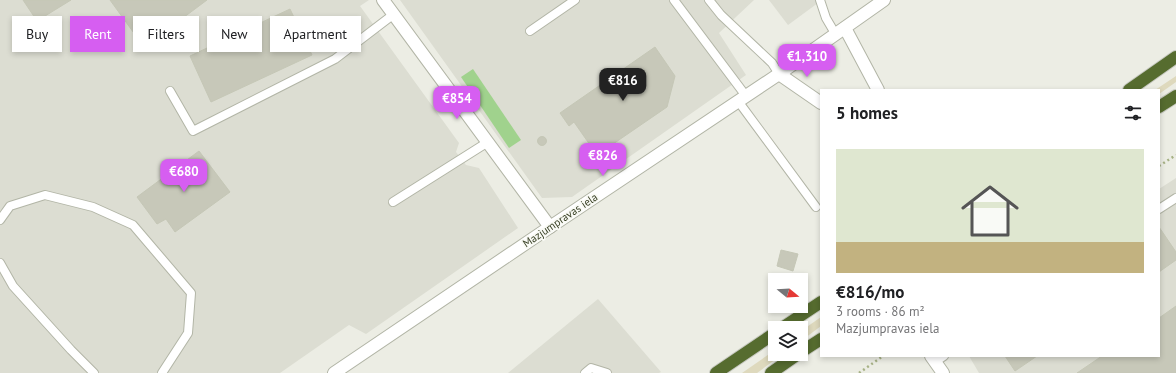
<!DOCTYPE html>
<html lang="en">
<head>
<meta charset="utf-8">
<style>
	body { margin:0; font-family:"PT Sans",sans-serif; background:#f2f2f2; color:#202124; height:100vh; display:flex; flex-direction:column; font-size:15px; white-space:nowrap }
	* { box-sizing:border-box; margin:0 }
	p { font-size:13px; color:#757577 }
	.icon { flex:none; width:22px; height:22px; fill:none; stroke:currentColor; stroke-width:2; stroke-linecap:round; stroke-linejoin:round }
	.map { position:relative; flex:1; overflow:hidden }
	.details { position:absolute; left:820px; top:89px; width:340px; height:268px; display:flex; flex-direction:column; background:#fff; border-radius:0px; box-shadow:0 2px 6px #0003 }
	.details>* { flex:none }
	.banner { position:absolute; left:12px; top:16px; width:380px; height:36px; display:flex; gap:8px }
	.needle { width:26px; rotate:108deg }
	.controls { position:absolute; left:768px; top:273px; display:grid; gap:8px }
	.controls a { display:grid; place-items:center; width:40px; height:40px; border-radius:0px; background:#fff; box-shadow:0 2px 6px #0003; font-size:20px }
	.price { position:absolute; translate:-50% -34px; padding:0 9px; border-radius:8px; background:#d65ef1; color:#fff; font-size:13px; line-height:26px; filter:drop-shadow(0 1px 2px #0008) }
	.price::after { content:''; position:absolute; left:50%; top:24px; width:12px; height:9px; margin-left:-6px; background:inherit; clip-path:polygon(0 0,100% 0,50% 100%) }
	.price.on { background:#222; color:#fff }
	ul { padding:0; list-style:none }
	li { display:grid; align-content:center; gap:8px; height:212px; padding:0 16px }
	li+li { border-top:1px solid #e0e0e0 }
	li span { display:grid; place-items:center; height:124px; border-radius:0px; color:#555 }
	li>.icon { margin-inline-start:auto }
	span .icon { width:72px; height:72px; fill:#fffc; stroke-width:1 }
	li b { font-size:17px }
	h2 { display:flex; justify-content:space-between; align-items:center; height:48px; padding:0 16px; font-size:17px }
	.chip { padding:0 14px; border-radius:0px; background:#fff; box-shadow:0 2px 6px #0003; font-size:14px; line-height:36px }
	.chip.on { background:#d65ef1; color:#fff }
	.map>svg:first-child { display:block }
</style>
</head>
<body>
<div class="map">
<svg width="1176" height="373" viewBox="0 0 1176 373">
	<rect width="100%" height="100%" fill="#ecede4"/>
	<g fill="#dcddd2">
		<polygon points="0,0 369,0 360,6 459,143 456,152 466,165 479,168 518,228 366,334 349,325 280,373 0,373"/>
		<polygon points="400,0 754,0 719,33 746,75 572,197 542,198"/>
		<polygon points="769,0 822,0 788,25"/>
		<polygon points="1176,178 1176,373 979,373 969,356 1159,356 1159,189"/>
		<polygon points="598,299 661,372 659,373 508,373"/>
	</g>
	<g fill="#ded9bd">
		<polygon points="1176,76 1176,82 1159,94 1159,90 1155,90"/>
		<polygon points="821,317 821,326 801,341 801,331"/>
		<polygon points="775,350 775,354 783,354 757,373 742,373"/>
	</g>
	<polygon fill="#a0d28d" points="473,69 521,140 509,148 461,77"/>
	<g fill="#c7c8b9" stroke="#c5c7b6">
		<polygon points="23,0 71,0 37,21"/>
		<polygon points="110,0 207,0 144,47"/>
		<polygon points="290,9 312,55 211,102 190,56"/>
		<polygon points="655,47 675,76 667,107 597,155 574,122 569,126 560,113"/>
		<circle cx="542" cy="141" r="4.5"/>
		<polygon points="199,151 230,192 175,232 166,219 157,224 137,197"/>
		<polygon points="1159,227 1176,252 1176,260 1159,272"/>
		<polygon points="781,250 798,254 793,271 777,266"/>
		<polygon points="1176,306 1176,373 1077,373 1102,356 1159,356 1159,318"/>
		<polygon points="1005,356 1037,356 1015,371"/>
	</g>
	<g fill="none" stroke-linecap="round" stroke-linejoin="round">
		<defs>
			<g id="lane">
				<polyline points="674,0 746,96"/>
				<polyline points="709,0 721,15 772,63 779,74"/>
				<polyline points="820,0 826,18 836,35"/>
				<polyline points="530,31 575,0"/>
				<polyline points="170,91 193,131 335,59 394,14"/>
				<polyline points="738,101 816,207"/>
				<polyline points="393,202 488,142"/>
				<polyline points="1159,209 1176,198"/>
				<polyline points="0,220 10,206 45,195 93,207 133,225 191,293 188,333 162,373"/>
				<polyline points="0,263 13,286 71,350 94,373"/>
				<polyline points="935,362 944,356"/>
				<polyline points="585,373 591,368 607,373"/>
			</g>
			<g id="street">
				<polyline points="383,0 550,227"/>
				<polyline points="845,28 878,90"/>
				<polyline points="779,74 821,103"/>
				<polyline points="931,356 943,373"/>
				<polyline points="334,373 550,227 779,74 884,0"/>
			</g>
			<g id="highway">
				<polyline points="1129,90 1176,57"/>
				<polyline points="1159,107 1176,96"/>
				<polyline points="782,328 821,302"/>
				<polyline points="801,352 821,339"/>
				<polyline points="716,373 775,333"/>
				<polyline points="771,373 798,354"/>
			</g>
		</defs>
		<use href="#lane" stroke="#b2b5a6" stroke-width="10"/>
		<use href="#street" stroke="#b2b5a6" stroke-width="14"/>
		<use href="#highway" stroke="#c7c9c1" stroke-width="14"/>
		<g stroke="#a6b185" stroke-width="2.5" stroke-dasharray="2 3" stroke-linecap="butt">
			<polyline points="1159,166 1176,155"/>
			<polyline points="859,373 883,356"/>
		</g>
		<use href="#lane" stroke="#fff" stroke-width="8"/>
		<use href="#street" stroke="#fff" stroke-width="12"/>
		<use href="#highway" stroke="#566c2f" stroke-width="12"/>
	</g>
	<g text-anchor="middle" stroke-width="3.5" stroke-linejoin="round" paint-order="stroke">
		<g font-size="11" fill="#373f23" stroke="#f9faf5">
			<text transform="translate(560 220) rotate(-34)" y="4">Mazjumpravas iela</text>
		</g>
	</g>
</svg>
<div class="controls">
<a><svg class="needle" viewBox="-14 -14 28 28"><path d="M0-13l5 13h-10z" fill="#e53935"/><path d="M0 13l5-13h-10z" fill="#757577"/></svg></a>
<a><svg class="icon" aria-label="layers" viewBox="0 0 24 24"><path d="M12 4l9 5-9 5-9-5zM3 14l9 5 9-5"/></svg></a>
</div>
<b class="price" style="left:807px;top:78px">€1,310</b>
<b class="price on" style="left:623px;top:102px">€816</b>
<b class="price" style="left:457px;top:120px">€854</b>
<b class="price" style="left:603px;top:177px">€826</b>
<b class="price" style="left:184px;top:193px">€680</b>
<div class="banner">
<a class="chip">Buy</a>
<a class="chip on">Rent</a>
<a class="chip">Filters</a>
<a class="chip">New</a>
<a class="chip">Apartment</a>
</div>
<section class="details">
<h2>5 homes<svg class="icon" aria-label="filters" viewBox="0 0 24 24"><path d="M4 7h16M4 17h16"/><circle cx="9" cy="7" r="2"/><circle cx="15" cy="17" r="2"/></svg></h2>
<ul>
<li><span style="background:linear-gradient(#dfe7d0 75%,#c2b280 0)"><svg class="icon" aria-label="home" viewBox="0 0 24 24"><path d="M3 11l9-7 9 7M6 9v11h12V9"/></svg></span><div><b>€816/mo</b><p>3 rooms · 86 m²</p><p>Mazjumpravas iela</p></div></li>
</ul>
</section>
</div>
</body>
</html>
